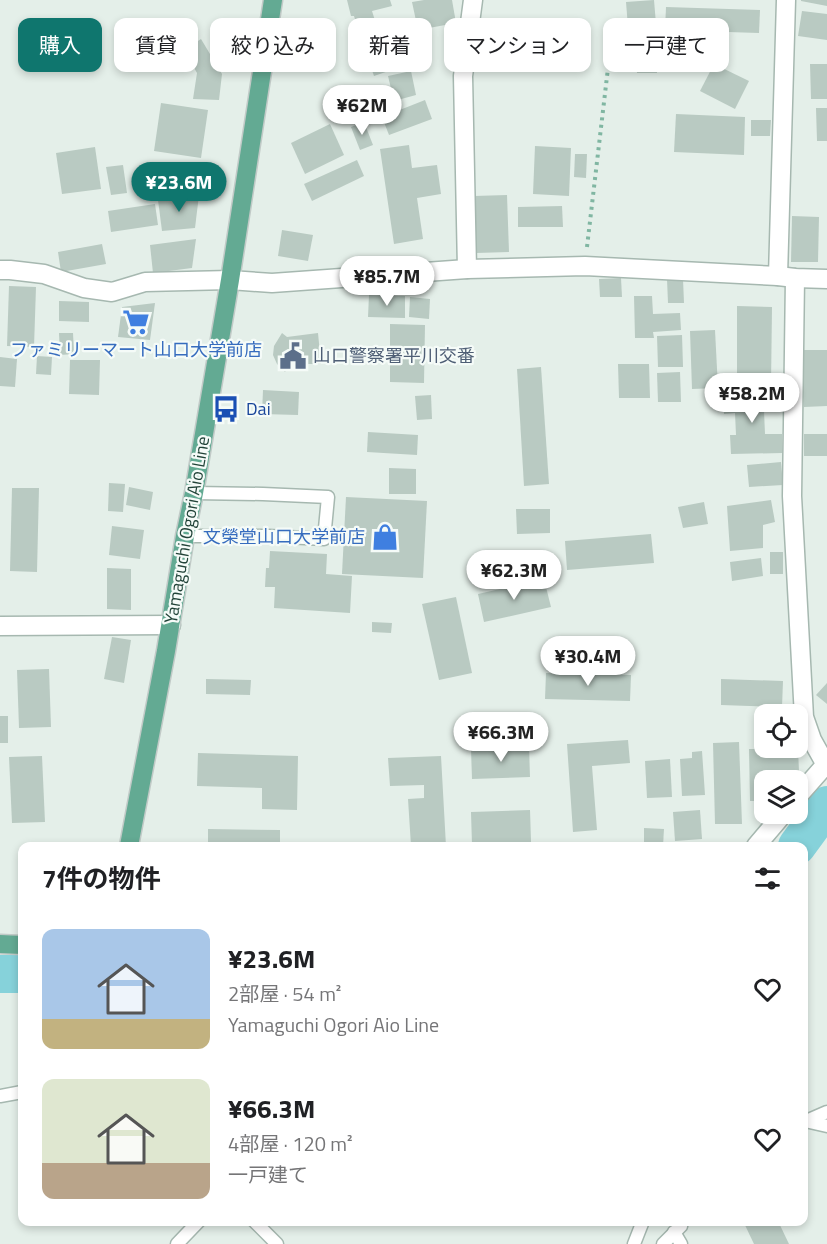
<!DOCTYPE html>
<html lang="ja">
<head>
<meta charset="utf-8">
<style>
	body { margin:0; font-family:"Titillium Web","Noto Sans JP",sans-serif; background:#f6f6f6; color:#202124; height:100vh; display:flex; flex-direction:column; font-size:22px; white-space:nowrap }
	* { box-sizing:border-box; margin:0 }
	p { font-size:20px; color:#757577 }
	.icon { flex:none; width:33px; height:33px; fill:none; stroke:currentColor; stroke-width:2; stroke-linecap:round; stroke-linejoin:round }
	.map { position:relative; flex:1; overflow:hidden }
	.sheet { position:absolute; left:18px; top:842px; width:790px; height:384px; display:flex; flex-direction:column; background:#fff; border-radius:12px; box-shadow:0 3px 9px #0003 }
	.sheet>* { flex:none }
	.guide { position:absolute; left:18px; top:18px; width:792px; height:54px; display:flex; gap:12px }
	.buttons { position:absolute; left:754px; top:704px; display:grid; gap:12px }
	.buttons a { display:grid; place-items:center; width:54px; height:54px; border-radius:12px; background:#fff; box-shadow:0 3px 9px #0003; font-size:30px }
	.price { position:absolute; translate:-50% -51px; padding:0 14px; border-radius:21px; background:#fff; color:#222; font-size:20px; line-height:39px; filter:drop-shadow(0 2px 3px #0008) }
	.price::after { content:''; position:absolute; left:50%; top:36px; width:18px; height:14px; margin-left:-9px; background:inherit; clip-path:polygon(0 0,100% 0,50% 100%) }
	.price.current { background:#0f766e; color:#fff }
	ul { padding:0; list-style:none }
	li { display:flex; align-items:center; gap:18px; height:150px; padding:0 24px }
	li span { display:grid; place-items:center; flex:none; width:168px; height:120px; border-radius:12px; color:#555 }
	li>.icon { margin-inline-start:auto }
	span .icon { width:72px; height:72px; fill:#fffc; stroke-width:1 }
	li b { font-size:26px }
	h2 { display:flex; justify-content:space-between; align-items:center; height:72px; padding:0 24px; font-size:26px }
	.tag { padding:0 21px; border-radius:12px; background:#fff; box-shadow:0 3px 9px #0003; font-size:21px; line-height:54px }
	.tag.current { background:#0f766e; color:#fff }
	.map>svg:first-child { display:block }
</style>
</head>
<body>
<div class="map">
<svg width="827" height="1244" viewBox="0 0 827 1244">
	<rect width="100%" height="100%" fill="#e4efe9"/>
	<g fill="none" stroke-linecap="round" stroke-linejoin="round">
		<g stroke="#86d2da" stroke-width="38">
			<polyline points="797,846 827,805"/>
			<polyline points="0,974 22,974"/>
		</g>
	</g>
	<g fill="#b9cac2">
		<polygon points="347,0 390,0 392,6 372,11 377,27 395,21 401,42 359,55 352,34 359,33 354,16 351,16"/>
		<polygon points="424,0 452,0 456,23 418,30 412,2"/>
		<polygon points="654,0 656,24 628,27 626,2"/>
		<polygon points="801,0 827,0 827,6 801,1"/>
		<polygon points="666,7 760,10 759,33 665,30"/>
		<polygon points="802,11 827,14 827,40 798,36"/>
		<polygon points="201,39 222,74 219,100 193,99 197,73 184,50"/>
		<polygon points="416,43 421,60 374,76 368,59"/>
		<polygon points="656,44 657,73 637,73 636,45"/>
		<polygon points="714,64 749,81 735,109 700,91"/>
		<polygon points="810,64 827,64 827,99 811,99"/>
		<polygon points="411,71 416,95 394,101 388,76"/>
		<polygon points="425,100 432,119 389,135 382,117"/>
		<polygon points="161,103 208,110 201,158 154,151"/>
		<polygon points="816,108 827,108 827,141 817,141"/>
		<polygon points="676,114 745,117 744,155 674,152"/>
		<polygon points="751,120 771,120 770,136 751,136"/>
		<polygon points="364,122 373,145 360,150 351,127"/>
		<polygon points="330,124 344,155 305,174 291,143"/>
		<polygon points="409,145 412,168 437,165 441,194 417,198 423,239 394,244 380,149"/>
		<polygon points="535,146 571,148 569,196 533,194"/>
		<polygon points="95,147 101,189 62,194 56,153"/>
		<polygon points="575,154 587,154 586,178 574,177"/>
		<polygon points="357,160 364,176 312,201 304,184"/>
		<polygon points="123,165 127,193 111,195 106,167"/>
		<polygon points="199,195 195,228 162,231 158,200"/>
		<polygon points="507,195 509,252 476,253 474,196"/>
		<polygon points="155,204 158,225 111,232 108,211"/>
		<polygon points="562,206 563,227 518,227 518,207"/>
		<polygon points="792,216 819,217 818,262 791,262"/>
		<polygon points="282,230 313,235 308,261 278,256"/>
		<polygon points="196,239 192,268 153,273 150,245"/>
		<polygon points="102,244 106,264 61,272 58,252"/>
		<polygon points="621,278 622,297 600,297 599,279"/>
		<polygon points="667,279 683,279 684,303 668,303"/>
		<polygon points="9,286 36,287 34,347 7,346"/>
		<polygon points="369,295 405,296 405,318 368,317"/>
		<polygon points="634,296 652,296 653,314 680,313 681,330 653,332 654,338 635,338"/>
		<polygon points="410,297 430,299 429,319 409,317"/>
		<polygon points="59,301 89,302 89,322 59,321"/>
		<polygon points="155,303 150,340 118,337 122,307"/>
		<polygon points="737,306 772,307 771,385 737,384"/>
		<polygon points="390,324 425,325 424,383 390,382"/>
		<polygon points="715,330 718,388 692,389 690,331"/>
		<polygon points="59,333 73,333 74,354 60,355"/>
		<polygon points="282,333 287,337 318,333 321,364 305,364 302,367 287,369 285,372 277,364 273,355 274,346"/>
		<polygon points="682,335 683,367 658,367 657,336"/>
		<polygon points="803,350 827,350 827,406 804,407"/>
		<polygon points="37,356 52,357 51,375 36,374"/>
		<polygon points="0,357 17,359 15,387 0,386"/>
		<polygon points="70,360 100,360 99,395 69,394"/>
		<polygon points="618,364 649,364 650,398 619,398"/>
		<polygon points="541,367 549,484 524,486 517,369"/>
		<polygon points="680,372 681,402 658,402 657,373"/>
		<polygon points="263,390 299,392 298,415 262,414"/>
		<polygon points="774,392 776,411 764,411 765,434 782,434 782,453 731,454 730,435 736,435 735,413 724,414 723,395"/>
		<polygon points="431,395 432,419 417,420 415,396"/>
		<polygon points="368,432 418,435 417,455 367,452"/>
		<rect x="804" y="434" width="23" height="22"/>
		<polygon points="781,462 783,485 749,487 747,465"/>
		<polygon points="389,468 416,469 416,494 389,494"/>
		<polygon points="109,483 125,484 123,512 108,511"/>
		<polygon points="129,487 153,492 150,510 126,505"/>
		<polygon points="12,488 39,488 37,572 10,571"/>
		<polygon points="346,497 427,501 423,578 342,574"/>
		<polygon points="771,500 775,522 763,525 763,548 730,551 727,506"/>
		<polygon points="704,502 708,524 683,528 678,507"/>
		<polygon points="516,509 550,509 550,533 517,534"/>
		<polygon points="112,526 144,530 140,559 109,555"/>
		<polygon points="651,534 654,563 567,570 565,541"/>
		<polygon points="270,551 327,554 326,574 352,576 350,613 274,608 275,587 265,587 266,568 269,568"/>
		<rect x="770" y="552" width="13" height="22"/>
		<polygon points="761,558 763,576 732,581 730,562"/>
		<polygon points="107,568 131,569 131,610 107,609"/>
		<polygon points="544,579 551,607 484,622 478,594"/>
		<polygon points="456,597 472,673 439,680 422,604"/>
		<polygon points="372,622 392,623 391,633 372,632"/>
		<polygon points="112,637 131,640 124,683 104,679"/>
		<polygon points="49,669 51,727 19,728 17,670"/>
		<polygon points="546,673 631,675 630,701 545,699"/>
		<polygon points="206,679 251,680 250,695 206,694"/>
		<polygon points="721,679 783,681 782,707 721,705"/>
		<polygon points="827,683 827,704 816,695"/>
		<rect x="0" y="716" width="8" height="27"/>
		<polygon points="628,740 630,763 592,766 597,830 573,832 567,744"/>
		<polygon points="739,742 742,824 715,824 713,743"/>
		<polygon points="529,746 530,777 472,779 471,749"/>
		<polygon points="749,749 798,749 799,771 776,771 776,780 765,780 765,801 750,801"/>
		<polygon points="702,751 705,795 682,796 680,759 692,758 692,752"/>
		<polygon points="198,753 298,756 297,810 262,809 262,788 197,786"/>
		<polygon points="42,756 45,822 12,823 9,757"/>
		<polygon points="441,756 446,846 411,846 408,799 424,798 424,785 390,786 388,758"/>
		<polygon points="670,759 672,797 647,798 645,761"/>
		<polygon points="530,810 531,842 472,845 471,812"/>
		<polygon points="700,810 702,839 675,841 673,812"/>
		<polygon points="644,828 664,829 663,846 644,846"/>
		<polygon points="208,829 280,830 280,846 208,846"/>
		<polygon points="743,1221 778,1221 789,1244 754,1244"/>
	</g>
	<g fill="none" stroke-linecap="round" stroke-linejoin="round">
		<defs>
			<g id="lane">
				<polyline points="185,536 268,536 324,539 328,497 263,494 194,493"/>
				<polyline points="0,1096 22,1092"/>
				<polyline points="805,1121 827,1126"/>
				<polyline points="804,1122 827,1112"/>
				<polyline points="254,1221 277,1244"/>
				<polyline points="674,1232 681,1244"/>
				<polyline points="177,1244 199,1221"/>
				<polyline points="634,1244 643,1221"/>
				<polyline points="663,1244 681,1226 682,1221"/>
			</g>
			<g id="street">
				<polyline points="467,269 463,76 473,0"/>
				<polyline points="0,270 10,270 44,274 84,288 112,292 145,282 230,280 272,283 467,269 585,266 778,276 795,278 827,279"/>
				<polyline points="778,276 786,0"/>
				<polyline points="795,278 792,496 804,717 812,740 826,765"/>
				<polyline points="0,626 171,625"/>
				<polyline points="798,796 827,763"/>
				<polyline points="756,846 784,813"/>
			</g>
			<g id="primary">
				<polyline points="129,846 166,651 185,536 194,493 230,280 273,0"/>
				<polyline points="0,944 22,945"/>
			</g>
		</defs>
		<use href="#lane" stroke="#a6b8b0" stroke-width="15"/>
		<use href="#street" stroke="#a6b8b0" stroke-width="21"/>
		<use href="#primary" stroke="#c1cac7" stroke-width="21"/>
		<polyline stroke="#80b6a2" stroke-width="4" stroke-dasharray="3 4.5" stroke-linecap="butt" points="587,247 608,68"/>
		<use href="#lane" stroke="#fff" stroke-width="12"/>
		<use href="#street" stroke="#fff" stroke-width="18"/>
		<use href="#primary" stroke="#63aa93" stroke-width="18"/>
	</g>
	<defs>
		<symbol id="supermarket-bare" viewBox="-9 -9 18 18"><path d="M-6-5.5h2.5l.6 2H6L4.5 2H-2.5L-4.4-4H-6ZM-1.5 3.2a1.3 1.3 0 1 0 .1 0ZM3 3.2a1.3 1.3 0 1 0 .1 0Z" fill="#3f7fe0" stroke="#f5fbf8" stroke-width="2.5" paint-order="stroke"/></symbol>
		<symbol id="civic-bare" viewBox="-9 -9 18 18"><path d="M-.6-6.5H3V-4.5H.6V-3L4-1V1h2V6H-6V1h2V-1L-.6-3ZM-1.2 2.5V6h2.4V2.5Z" fill="#5c6f8a" stroke="#f5fbf8" stroke-width="2.5" paint-order="stroke"/></symbol>
		<symbol id="bus-bare" viewBox="-9 -9 18 18"><path d="M-5-6H5V4H4V6H2V4H-2V6H-4V4H-5ZM-3.5-4V0h7V-4ZM-3.5 1.2v1.5H-2V1.2ZM2 1.2v1.5H3.5V1.2Z" fill="#1a4fb4" stroke="#f5fbf8" stroke-width="2.5" paint-order="stroke"/></symbol>
		<symbol id="shop-bare" viewBox="-9 -9 18 18"><path d="M-5-2.5h2.3a2.7 3.5 0 0 1 5.4 0H5L5.5 6h-11ZM-1.5-2.5h3a1.5 2.3 0 0 0-3 0Z" fill="#3f7fe0" stroke="#f5fbf8" stroke-width="2.5" paint-order="stroke"/></symbol>
	</defs>
	<g fill-rule="evenodd">
		<use href="#supermarket-bare" x="117" y="303" width="38" height="38"/>
		<use href="#civic-bare" x="274" y="337" width="38" height="38"/>
		<use href="#bus-bare" x="207" y="390" width="38" height="38"/>
		<use href="#shop-bare" x="366" y="518" width="38" height="38"/>
	</g>
	<g text-anchor="middle" stroke-width="4.5" stroke-linejoin="round" paint-order="stroke">
		<g font-size="18" fill="#366cbe" stroke="#f5fbf8">
			<text x="136" y="356">ファミリーマート山口大学前店</text>
			<text x="365" y="543" text-anchor="end">文榮堂山口大学前店</text>
		</g>
		<g font-size="18" fill="#4e5e75" stroke="#f5fbf8" text-anchor="start">
			<text x="313" y="362">山口警察署平川交番</text>
		</g>
		<g font-size="18" fill="#164399" stroke="#f5fbf8" text-anchor="start">
			<text x="246" y="415">Dai</text>
		</g>
		<g font-size="18" fill="#214338" stroke="#f5fbf8">
			<text transform="translate(187 530) rotate(-80)" y="6">Yamaguchi Ogori Aio Line</text>
		</g>
	</g>
</svg>
<div class="buttons">
<a><svg class="icon" aria-label="locate" viewBox="0 0 24 24"><circle cx="12" cy="12" r="6"/><path d="M12 2v4M12 18v4M2 12h4M18 12h4"/></svg></a>
<a><svg class="icon" aria-label="layers" viewBox="0 0 24 24"><path d="M12 4l9 5-9 5-9-5zM3 14l9 5 9-5"/></svg></a>
</div>
<b class="price" style="left:362px;top:136px">¥62M</b>
<b class="price current" style="left:179px;top:213px">¥23.6M</b>
<b class="price" style="left:387px;top:307px">¥85.7M</b>
<b class="price" style="left:752px;top:424px">¥58.2M</b>
<b class="price" style="left:514px;top:601px">¥62.3M</b>
<b class="price" style="left:588px;top:687px">¥30.4M</b>
<b class="price" style="left:501px;top:763px">¥66.3M</b>
<div class="guide">
<a class="tag current">購入</a>
<a class="tag">賃貸</a>
<a class="tag">絞り込み</a>
<a class="tag">新着</a>
<a class="tag">マンション</a>
<a class="tag">一戸建て</a>
</div>
<section class="sheet">
<h2>7件の物件<svg class="icon" aria-label="filters" viewBox="0 0 24 24"><path d="M4 7h16M4 17h16"/><circle cx="9" cy="7" r="2"/><circle cx="15" cy="17" r="2"/></svg></h2>
<ul>
<li><span style="background:linear-gradient(#a9c7e8 75%,#c2b280 0)"><svg class="icon" aria-label="home" viewBox="0 0 24 24"><path d="M3 11l9-7 9 7M6 9v11h12V9"/></svg></span><div><b>¥23.6M</b><p>2部屋 · 54 m²</p><p>Yamaguchi Ogori Aio Line</p></div><svg class="icon" aria-label="heart" viewBox="0 0 24 24"><path d="M12 20l-8-8c-3-5 5-10 8-4 3-6 11-1 8 4z"/></svg></li>
<li><span style="background:linear-gradient(#dfe7d0 70%,#b9a48a 0)"><svg class="icon" aria-label="home" viewBox="0 0 24 24"><path d="M3 11l9-7 9 7M6 9v11h12V9"/></svg></span><div><b>¥66.3M</b><p>4部屋 · 120 m²</p><p>一戸建て</p></div><svg class="icon" aria-label="heart" viewBox="0 0 24 24"><path d="M12 20l-8-8c-3-5 5-10 8-4 3-6 11-1 8 4z"/></svg></li>
</ul>
</section>
</div>
</body>
</html>
